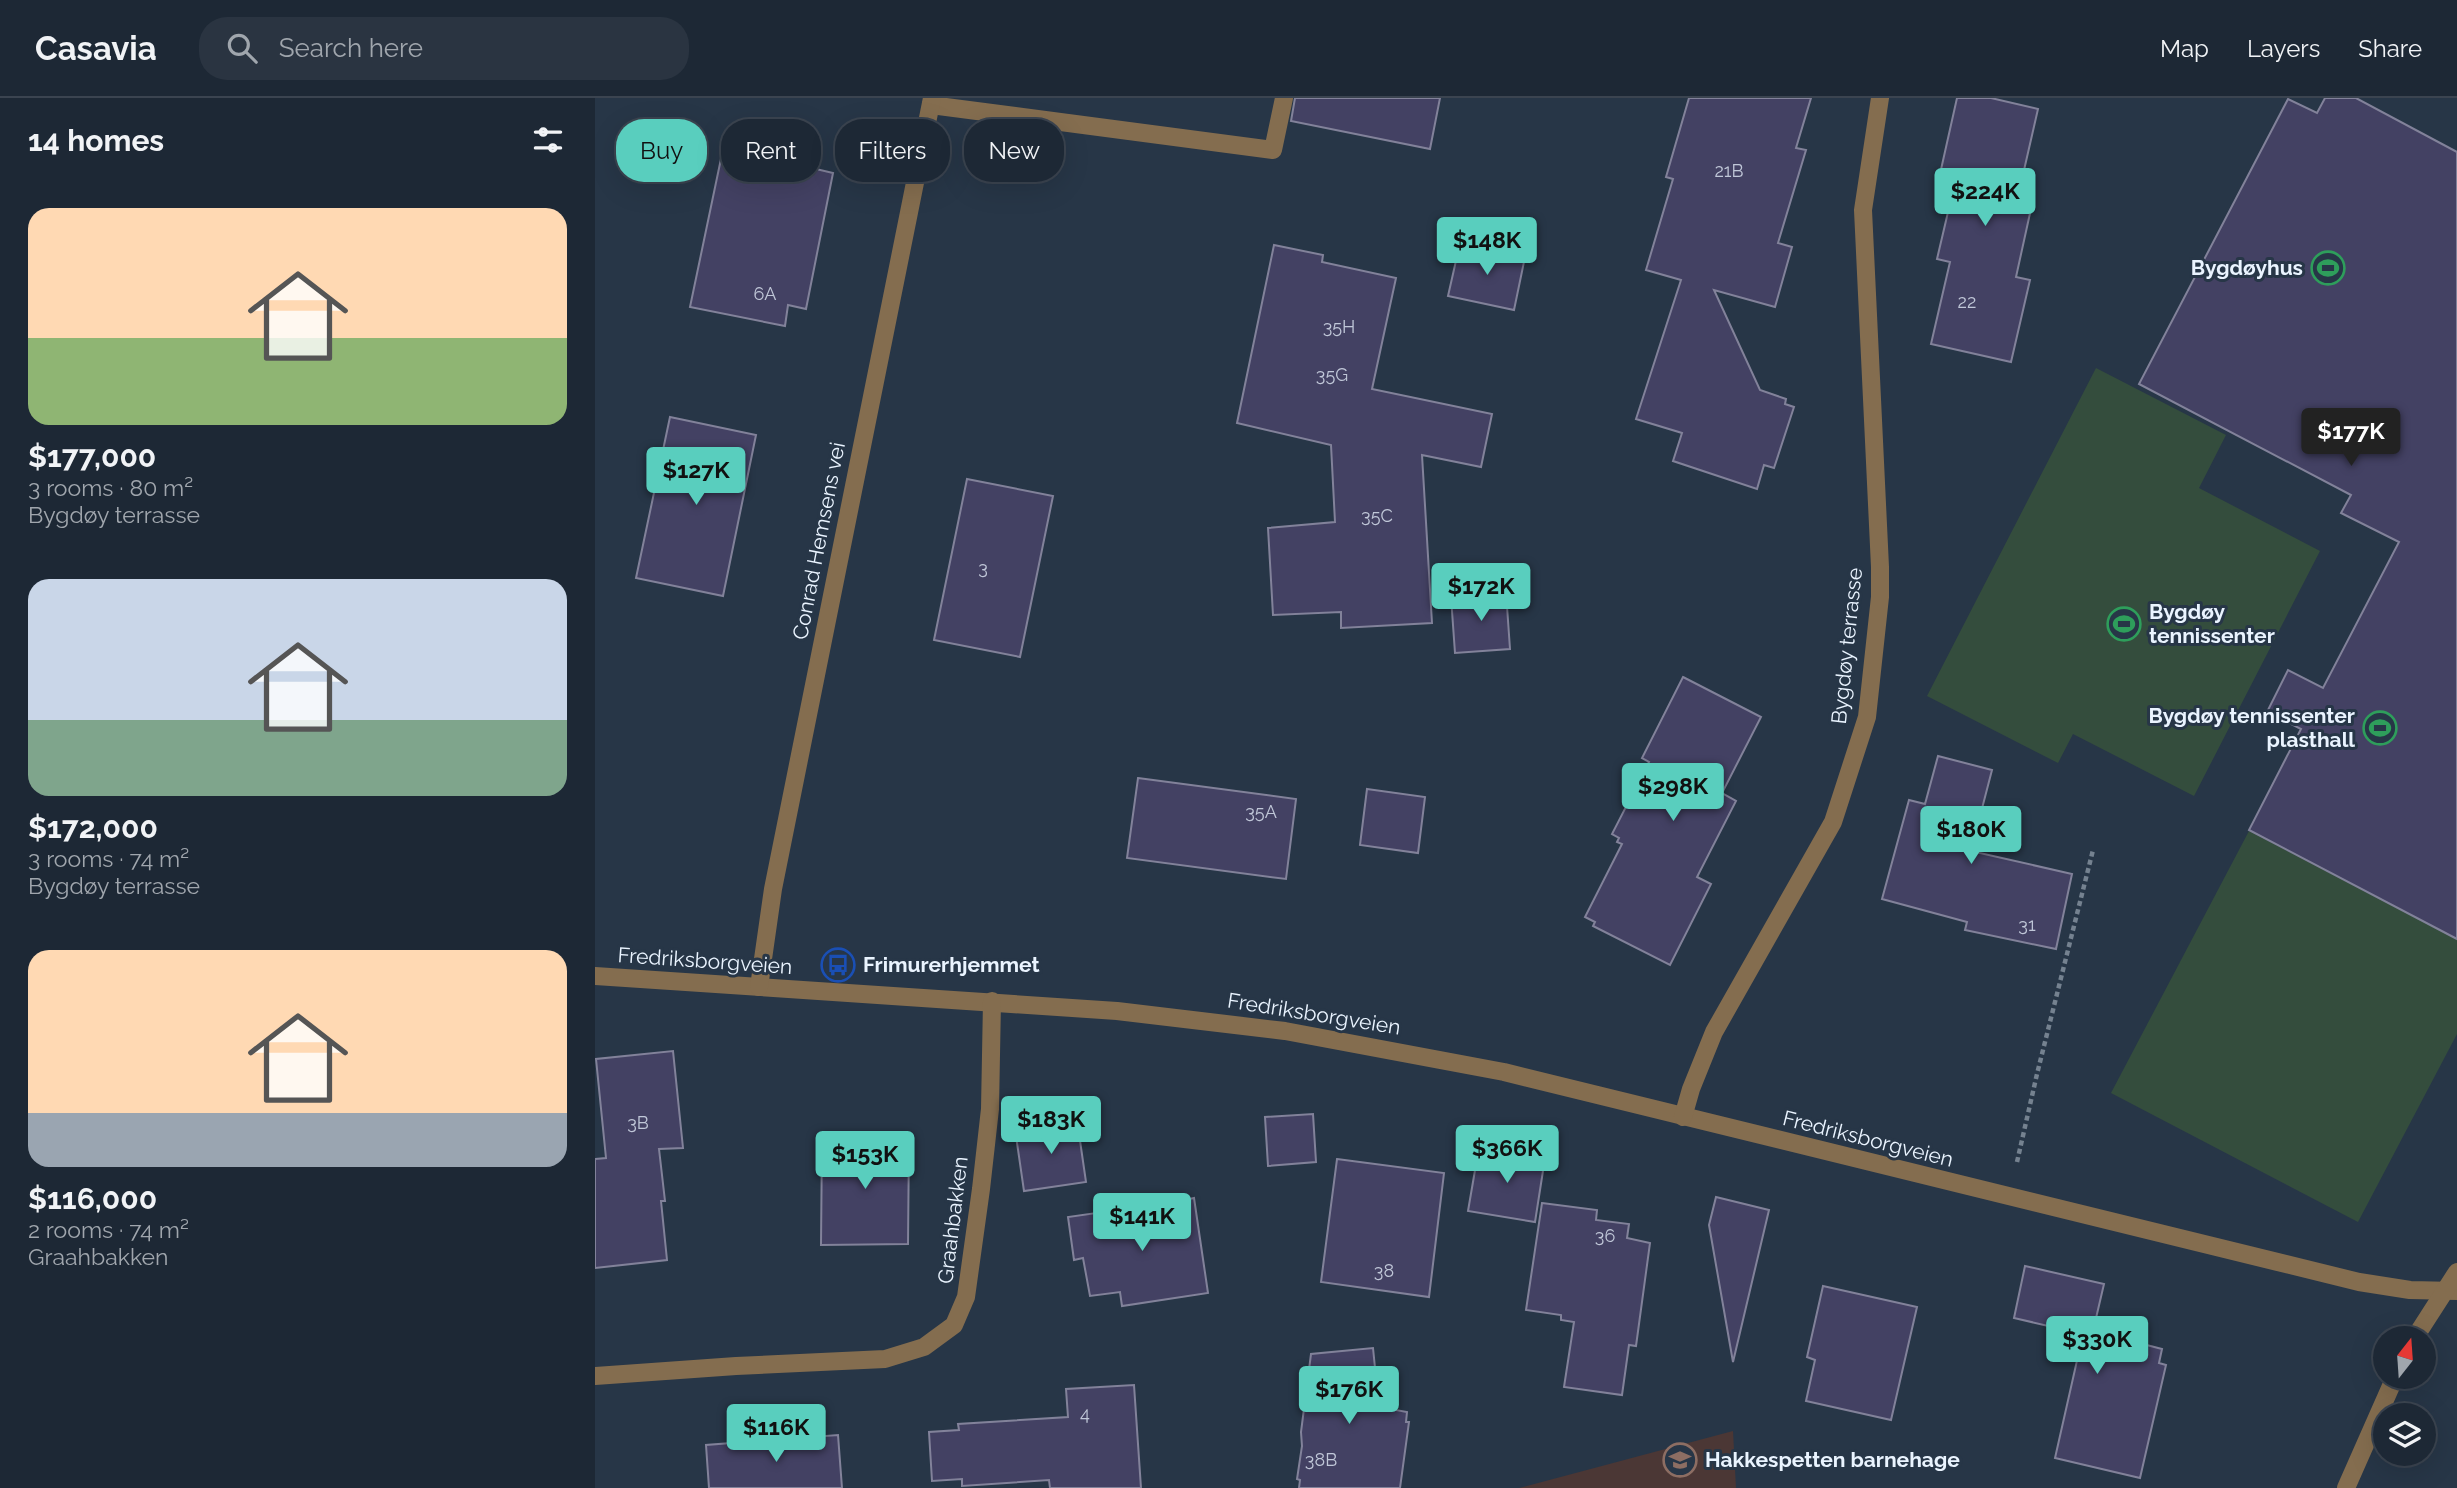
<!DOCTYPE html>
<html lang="en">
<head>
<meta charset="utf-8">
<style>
	body { margin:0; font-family:Raleway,sans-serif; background:#2a3441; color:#f1f3f6; height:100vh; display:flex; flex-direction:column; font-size:26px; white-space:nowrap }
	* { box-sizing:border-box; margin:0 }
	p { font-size:23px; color:#a0a6ad }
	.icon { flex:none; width:38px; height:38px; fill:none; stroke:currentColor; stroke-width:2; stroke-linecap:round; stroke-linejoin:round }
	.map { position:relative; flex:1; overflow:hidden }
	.side { display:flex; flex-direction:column; background:#1d2835; width:595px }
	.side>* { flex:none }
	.guide { position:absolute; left:21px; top:21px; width:665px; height:63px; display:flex; gap:14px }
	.needle { width:46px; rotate:17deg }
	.fabs { position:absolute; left:1778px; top:1228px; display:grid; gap:14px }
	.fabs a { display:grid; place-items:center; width:63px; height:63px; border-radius:50%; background:#1d2835; box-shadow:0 7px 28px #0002,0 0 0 2px #3b4450; font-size:35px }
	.price { position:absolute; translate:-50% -60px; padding:0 16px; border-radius:7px; background:#59cebe; color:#111; font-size:23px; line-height:46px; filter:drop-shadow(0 2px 4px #0008) }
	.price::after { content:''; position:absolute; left:50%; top:42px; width:21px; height:16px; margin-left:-10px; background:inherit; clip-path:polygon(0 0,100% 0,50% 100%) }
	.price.current { background:#222; color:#fff }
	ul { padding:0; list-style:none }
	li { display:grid; align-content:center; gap:14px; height:371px; padding:0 28px }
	li span { display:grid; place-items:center; height:217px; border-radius:21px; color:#555 }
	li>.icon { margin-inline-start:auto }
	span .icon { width:126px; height:126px; fill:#fffc; stroke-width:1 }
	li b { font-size:30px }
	h2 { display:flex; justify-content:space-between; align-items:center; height:84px; padding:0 28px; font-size:30px }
	.chip { padding:0 24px; border-radius:28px; background:#1d2835; box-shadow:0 7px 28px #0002,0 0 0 2px #3b4450; font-size:24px; line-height:63px }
	.chip.current { background:#59cebe; color:#111 }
	header { display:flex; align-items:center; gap:42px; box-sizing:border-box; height:98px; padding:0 35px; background:#1d2835; border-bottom:2px solid #3b4450 }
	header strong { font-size:33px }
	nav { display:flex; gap:38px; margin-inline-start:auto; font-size:24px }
	.search { width:490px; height:63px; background:#2a3441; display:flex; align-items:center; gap:18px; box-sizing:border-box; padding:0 24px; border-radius:28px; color:#a0a6ad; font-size:26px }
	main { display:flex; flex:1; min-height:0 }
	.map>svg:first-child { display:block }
</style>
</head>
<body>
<header>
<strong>Casavia</strong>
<div class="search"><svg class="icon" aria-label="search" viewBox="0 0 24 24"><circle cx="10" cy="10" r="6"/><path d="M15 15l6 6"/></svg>Search here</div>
<nav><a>Map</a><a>Layers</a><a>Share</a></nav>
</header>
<main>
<section class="side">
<h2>14 homes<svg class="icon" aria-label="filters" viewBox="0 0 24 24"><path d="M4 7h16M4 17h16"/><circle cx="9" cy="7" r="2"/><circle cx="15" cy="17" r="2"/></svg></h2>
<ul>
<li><span style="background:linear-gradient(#ffd9b3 60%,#8fb573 0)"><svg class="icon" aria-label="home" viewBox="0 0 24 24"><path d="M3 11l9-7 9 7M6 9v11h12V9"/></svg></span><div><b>$177,000</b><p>3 rooms · 80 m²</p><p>Bygdøy terrasse</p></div></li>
<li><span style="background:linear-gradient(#c9d6e8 65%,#7fa58c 0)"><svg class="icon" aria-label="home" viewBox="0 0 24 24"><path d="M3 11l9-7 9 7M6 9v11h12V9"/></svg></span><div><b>$172,000</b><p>3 rooms · 74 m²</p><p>Bygdøy terrasse</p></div></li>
<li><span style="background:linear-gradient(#ffd9b3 75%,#9aa5b1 0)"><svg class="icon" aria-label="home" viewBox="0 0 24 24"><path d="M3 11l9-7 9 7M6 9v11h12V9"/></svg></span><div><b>$116,000</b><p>2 rooms · 74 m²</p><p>Graahbakken</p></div></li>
</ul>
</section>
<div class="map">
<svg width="1862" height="1390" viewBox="0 0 1862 1390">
	<rect width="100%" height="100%" fill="#273647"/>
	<polygon fill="#4b3735" points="1138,1333 1141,1390 924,1390"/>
	<g fill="#344d3d">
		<polygon points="1501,270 1631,337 1604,390 1725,453 1599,698 1478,636 1463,665 1332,598"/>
		<polygon points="1654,733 1862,841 1862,936 1763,1124 1516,995"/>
	</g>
	<g fill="#434163" stroke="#82829a" stroke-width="2">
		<polygon points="700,0 845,0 835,51 696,23"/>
		<polygon points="1094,0 1216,0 1201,50 1211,52 1183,145 1197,149 1180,209 1119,192 1165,292 1191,301 1190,306 1199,309 1179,370 1169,367 1162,391 1078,363 1087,335 1041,321 1086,182 1051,172 1078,81 1071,79"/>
		<polygon points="1362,0 1396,0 1443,11 1424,94 1439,97 1421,179 1435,182 1416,264 1336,246 1355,164 1342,161 1361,80 1345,76"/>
		<polygon points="1730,0 1761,0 1862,54 1862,841 1654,732 1706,631 1672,614 1693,572 1728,590 1804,444 1746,415 1756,397 1544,286 1693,1 1722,15"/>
		<polygon points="132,32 225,52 221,71 238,75 211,211 193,207 190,228 95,209"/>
		<polygon points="865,145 930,159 919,212 853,198"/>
		<polygon points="679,147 728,157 727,164 801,180 777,291 897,316 886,369 827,357 837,525 746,530 746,514 678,517 673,430 740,424 736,347 642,325"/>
		<polygon points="75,319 161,337 128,498 41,480"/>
		<polygon points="372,381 458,398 425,559 339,542"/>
		<polygon points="911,494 915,551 860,555 856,499"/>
		<polygon points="1088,579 1166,619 1127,695 1141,703 1102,779 1116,786 1075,867 998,828 1000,824 990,819 1027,746 1022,744 1024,740 1017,736 1054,664 1047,660"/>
		<polygon points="1343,658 1397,672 1376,753 1477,776 1461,851 1370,832 1372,824 1287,801 1314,702 1330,706"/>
		<polygon points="543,680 701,701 691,781 532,760"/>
		<polygon points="772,691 830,699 823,755 765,747"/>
		<polygon points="78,953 88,1050 64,1051 70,1103 66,1103 72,1162 0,1170 0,1061 11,1060 1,961"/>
		<polygon points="718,1016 721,1064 673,1068 670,1019"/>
		<polygon points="482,1022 491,1084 429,1093 420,1031"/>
		<polygon points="227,1040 314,1040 313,1146 226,1147"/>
		<polygon points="884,1049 950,1060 940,1124 873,1113"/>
		<polygon points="742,1061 849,1075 834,1199 726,1184"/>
		<polygon points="1121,1099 1174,1112 1138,1264 1114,1127"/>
		<polygon points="599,1100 613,1195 527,1208 525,1194 495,1198 488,1160 479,1162 473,1119 522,1112 523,1117"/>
		<polygon points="947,1105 1002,1112 1001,1122 1034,1126 1032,1140 1055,1145 1041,1248 1034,1247 1027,1297 969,1289 979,1224 966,1222 966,1217 931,1212"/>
		<polygon points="1430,1168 1509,1186 1498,1233 1567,1251 1564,1265 1571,1267 1545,1380 1460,1360 1488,1236 1419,1220"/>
		<polygon points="1228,1188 1322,1209 1296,1322 1211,1303 1220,1262 1212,1259"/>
		<polygon points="778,1250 784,1309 812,1314 811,1324 814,1324 805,1390 704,1390 705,1382 702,1381 707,1348 706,1334 716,1256"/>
		<polygon points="539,1287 546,1390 455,1390 454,1382 367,1388 367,1381 337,1383 334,1334 364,1332 363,1326 473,1319 471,1291"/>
		<polygon points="243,1337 247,1390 114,1390 111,1347"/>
	</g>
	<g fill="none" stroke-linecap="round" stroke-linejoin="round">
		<polyline stroke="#758290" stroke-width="4.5" stroke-dasharray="5 3.5" stroke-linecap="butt" points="1422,1064 1442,976 1498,752"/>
		<g stroke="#846d4f" stroke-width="18">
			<polyline points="336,7 678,52 689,0"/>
			<polyline points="0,878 522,913 690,933 909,974 1764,1184 1815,1192 1862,1193"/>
			<polyline points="164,889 178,791 337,0"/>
			<polyline points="1088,1019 1096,991 1119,934 1238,724 1272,619 1285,499 1285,469 1268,112 1285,0"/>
			<polyline points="1819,1241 1862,1174"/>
			<polyline points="0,1278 141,1268 290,1261 329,1249 359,1227 371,1199 386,1091 395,1011 397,903"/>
			<polyline points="1751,1390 1800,1279"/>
		</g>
	</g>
	<defs>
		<symbol id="stadium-ring" viewBox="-11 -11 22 22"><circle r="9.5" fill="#273647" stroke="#2e9e5b" stroke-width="1.5"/><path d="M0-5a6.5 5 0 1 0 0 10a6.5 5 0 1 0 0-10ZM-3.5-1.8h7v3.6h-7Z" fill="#2e9e5b"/></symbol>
		<symbol id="bus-ring" viewBox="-11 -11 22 22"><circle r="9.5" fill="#273647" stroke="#1a4fb4" stroke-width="1.5"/><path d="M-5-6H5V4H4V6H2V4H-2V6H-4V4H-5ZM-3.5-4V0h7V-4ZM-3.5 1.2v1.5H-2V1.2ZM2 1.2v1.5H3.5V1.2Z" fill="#1a4fb4"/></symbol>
		<symbol id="school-ring" viewBox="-11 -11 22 22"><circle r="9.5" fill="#273647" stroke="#8d6e63" stroke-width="1.5"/><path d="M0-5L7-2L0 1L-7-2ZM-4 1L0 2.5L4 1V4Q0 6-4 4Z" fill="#8d6e63"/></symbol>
	</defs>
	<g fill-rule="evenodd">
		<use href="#stadium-ring" x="1714" y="151" width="38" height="38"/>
		<use href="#stadium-ring" x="1510" y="507" width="38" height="38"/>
		<use href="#stadium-ring" x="1766" y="611" width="38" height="38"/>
		<use href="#bus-ring" x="224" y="848" width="38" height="38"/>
		<use href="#school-ring" x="1066" y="1343" width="38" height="38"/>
	</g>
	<g text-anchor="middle" stroke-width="6" stroke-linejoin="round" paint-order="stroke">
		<g font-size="18" fill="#c0c7d8">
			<text x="1134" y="79">21B</text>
			<text x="170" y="202">6A</text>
			<text x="1372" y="210">22</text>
			<text x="744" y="235">35H</text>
			<text x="737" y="283">35G</text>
			<text x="782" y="424">35C</text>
			<text x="388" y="476">3</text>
			<text x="666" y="720">35A</text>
			<text x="1432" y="833">31</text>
			<text x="43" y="1031">3B</text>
			<text x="1010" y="1144">36</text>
			<text x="789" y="1179">38</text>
			<text x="490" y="1322">4</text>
			<text x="726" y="1368">38B</text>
		</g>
		<g font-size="21" font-weight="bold" fill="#eaf4ff" stroke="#273647" text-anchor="start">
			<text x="1708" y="177" text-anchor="end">Bygdøyhus</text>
			<text x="1554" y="521">Bygdøy<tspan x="1554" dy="24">tennissenter</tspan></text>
			<text x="1760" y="625" text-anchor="end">Bygdøy tennissenter<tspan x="1760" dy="24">plasthall</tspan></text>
			<text x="268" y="874">Frimurerhjemmet</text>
			<text x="1110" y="1369">Hakkespetten barnehage</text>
		</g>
		<g font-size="21" fill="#eaf4ff" stroke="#273647">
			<text transform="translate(224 443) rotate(-79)" y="7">Conrad Hemsens vei</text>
			<text transform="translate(1252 548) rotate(-84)" y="7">Bygdøy terrasse</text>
			<text transform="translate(110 863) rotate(4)" y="7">Fredriksborgveien</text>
			<text transform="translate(719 916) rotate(9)" y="7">Fredriksborgveien</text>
			<text transform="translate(1273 1041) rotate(14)" y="7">Fredriksborgveien</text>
			<text transform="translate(358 1122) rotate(-83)" y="7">Graahbakken</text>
		</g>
	</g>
</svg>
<div class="fabs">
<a><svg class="needle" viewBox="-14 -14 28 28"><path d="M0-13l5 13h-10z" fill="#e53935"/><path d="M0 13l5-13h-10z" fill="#a0a6ad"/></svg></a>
<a><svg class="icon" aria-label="layers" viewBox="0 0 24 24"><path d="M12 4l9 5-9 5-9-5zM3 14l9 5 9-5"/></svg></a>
</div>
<b class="price" style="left:1390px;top:130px">$224K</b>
<b class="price" style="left:892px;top:179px">$148K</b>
<b class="price current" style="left:1756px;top:370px">$177K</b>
<b class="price" style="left:101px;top:409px">$127K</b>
<b class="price" style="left:886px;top:525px">$172K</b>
<b class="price" style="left:1078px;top:725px">$298K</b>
<b class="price" style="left:1376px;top:768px">$180K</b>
<b class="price" style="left:456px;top:1058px">$183K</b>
<b class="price" style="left:912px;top:1087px">$366K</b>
<b class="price" style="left:270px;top:1093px">$153K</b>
<b class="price" style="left:547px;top:1155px">$141K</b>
<b class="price" style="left:1502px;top:1278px">$330K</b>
<b class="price" style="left:754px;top:1328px">$176K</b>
<b class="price" style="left:181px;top:1366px">$116K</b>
<div class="guide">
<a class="chip current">Buy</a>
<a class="chip">Rent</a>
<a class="chip">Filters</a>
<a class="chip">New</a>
</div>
</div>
</main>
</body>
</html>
